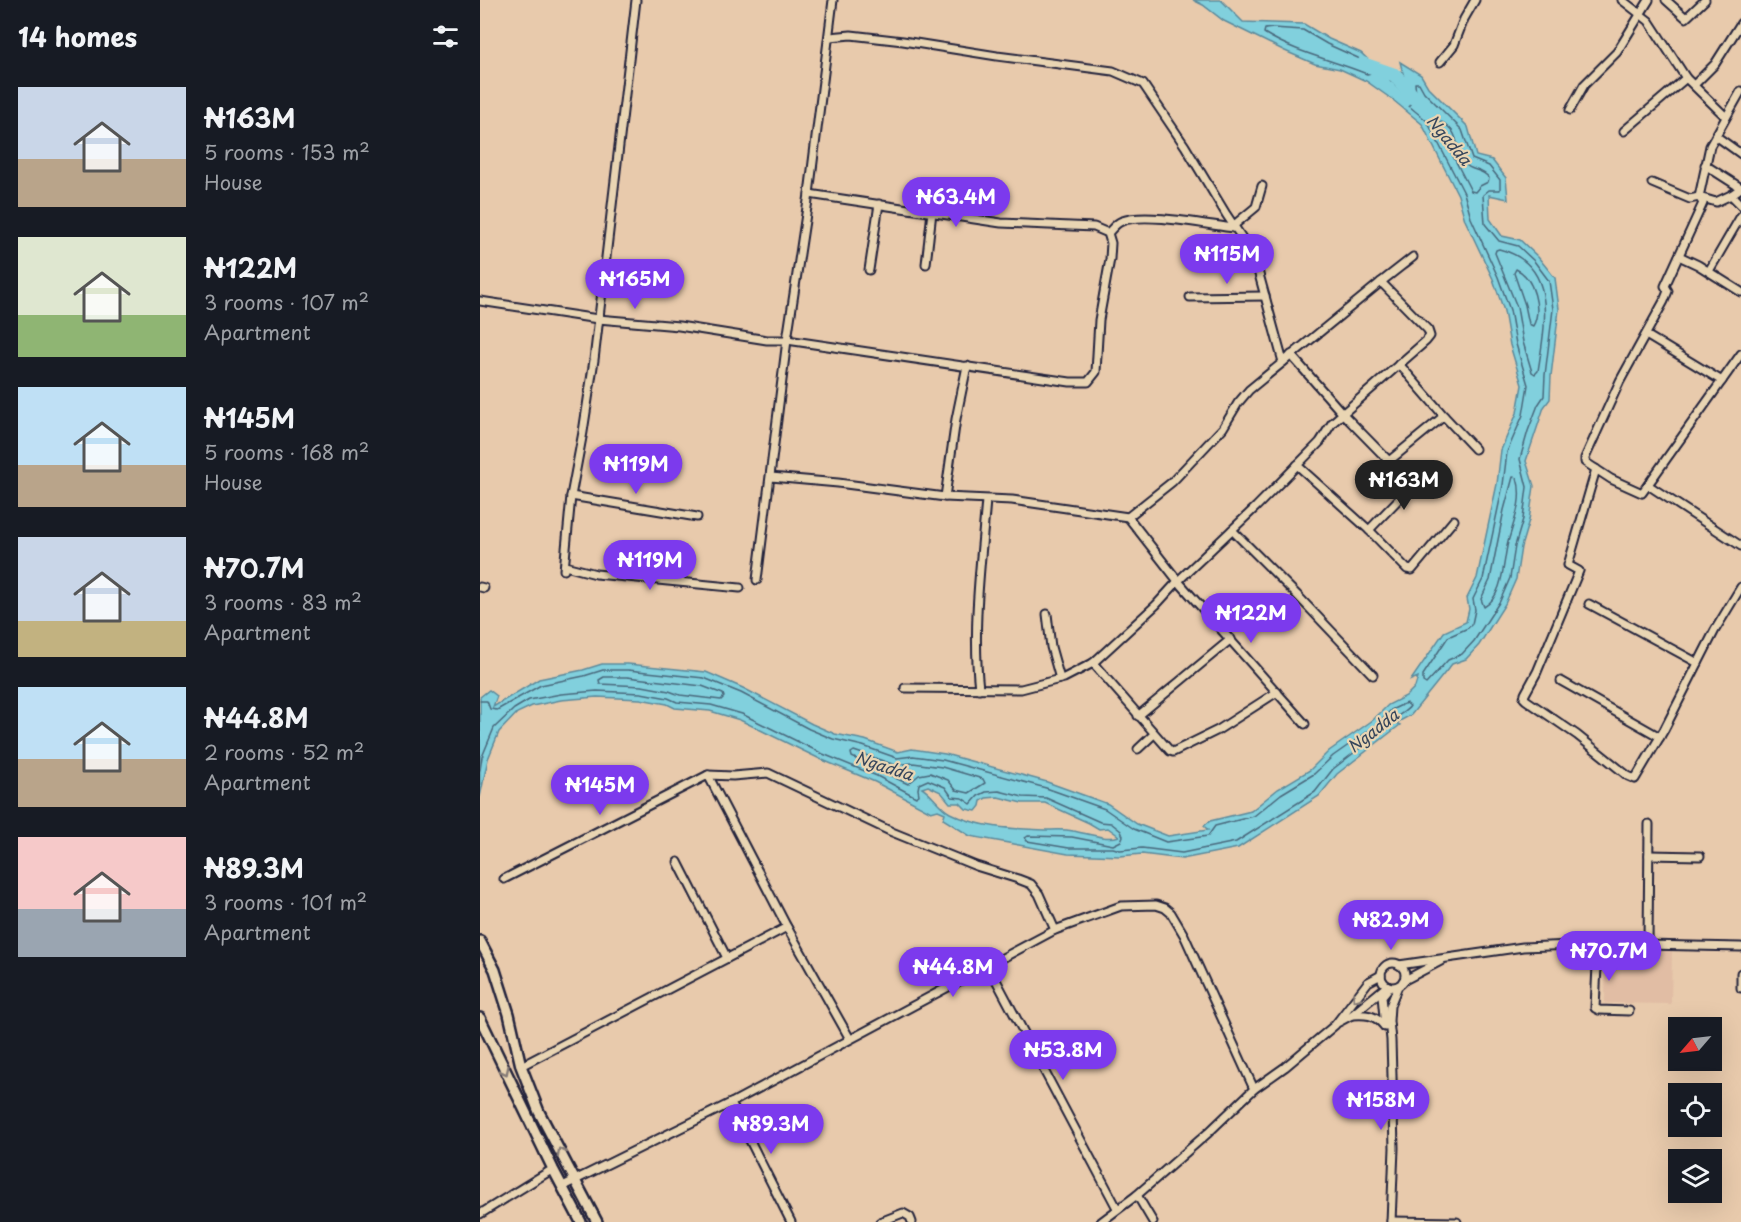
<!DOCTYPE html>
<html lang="en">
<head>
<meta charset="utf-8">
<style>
	body { margin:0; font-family:"Playpen Sans",sans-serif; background:#20242c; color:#f1f3f6; height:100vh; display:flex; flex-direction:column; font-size:22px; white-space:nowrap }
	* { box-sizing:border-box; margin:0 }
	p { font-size:20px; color:#9ea1a6 }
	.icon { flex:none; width:33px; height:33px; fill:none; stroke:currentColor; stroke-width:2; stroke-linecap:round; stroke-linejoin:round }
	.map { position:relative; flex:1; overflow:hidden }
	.panel { display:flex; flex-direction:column; background:#171b24; width:480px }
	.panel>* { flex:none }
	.needle { width:39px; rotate:242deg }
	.controls { position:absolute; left:1188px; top:1017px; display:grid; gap:12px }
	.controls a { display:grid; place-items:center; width:54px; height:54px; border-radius:0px; background:#171b24; box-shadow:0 6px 24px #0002; font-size:30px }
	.price { position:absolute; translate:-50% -51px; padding:0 14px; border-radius:21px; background:#7c3aed; color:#fff; font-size:20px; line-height:39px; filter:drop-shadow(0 2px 3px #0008) }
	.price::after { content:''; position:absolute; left:50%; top:36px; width:18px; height:14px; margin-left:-9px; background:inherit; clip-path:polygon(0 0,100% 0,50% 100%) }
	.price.on { background:#222; color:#fff }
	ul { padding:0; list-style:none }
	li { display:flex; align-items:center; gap:18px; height:150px; padding:0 18px }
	li span { display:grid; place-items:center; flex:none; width:168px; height:120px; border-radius:0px; color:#555 }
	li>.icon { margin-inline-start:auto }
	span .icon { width:72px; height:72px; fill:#fffc; stroke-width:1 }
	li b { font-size:26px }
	h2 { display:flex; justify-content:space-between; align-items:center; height:72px; padding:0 18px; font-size:26px }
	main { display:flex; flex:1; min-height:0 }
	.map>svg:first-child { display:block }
</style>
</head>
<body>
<main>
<section class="panel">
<h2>14 homes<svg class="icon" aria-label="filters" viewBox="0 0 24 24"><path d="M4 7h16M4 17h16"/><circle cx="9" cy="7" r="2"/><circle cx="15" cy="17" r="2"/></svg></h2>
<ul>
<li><span style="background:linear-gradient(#c9d6e8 60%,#b9a48a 0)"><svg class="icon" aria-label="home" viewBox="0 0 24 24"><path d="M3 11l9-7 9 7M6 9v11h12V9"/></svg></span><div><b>₦163M</b><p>5 rooms · 153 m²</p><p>House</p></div></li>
<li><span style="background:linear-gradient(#dfe7d0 65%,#8fb573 0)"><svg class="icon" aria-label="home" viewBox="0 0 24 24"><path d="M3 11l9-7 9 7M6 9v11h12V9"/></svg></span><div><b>₦122M</b><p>3 rooms · 107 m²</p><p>Apartment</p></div></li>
<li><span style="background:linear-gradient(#bfe0f5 65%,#b9a48a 0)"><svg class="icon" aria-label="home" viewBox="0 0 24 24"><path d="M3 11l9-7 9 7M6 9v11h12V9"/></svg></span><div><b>₦145M</b><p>5 rooms · 168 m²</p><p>House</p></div></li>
<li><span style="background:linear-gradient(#c9d6e8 70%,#c2b280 0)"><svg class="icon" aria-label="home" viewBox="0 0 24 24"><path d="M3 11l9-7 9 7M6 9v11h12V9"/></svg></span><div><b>₦70.7M</b><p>3 rooms · 83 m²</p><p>Apartment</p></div></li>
<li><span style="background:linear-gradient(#bfe0f5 60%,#b9a48a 0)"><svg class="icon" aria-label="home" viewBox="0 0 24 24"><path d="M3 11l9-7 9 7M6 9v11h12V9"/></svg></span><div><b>₦44.8M</b><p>2 rooms · 52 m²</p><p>Apartment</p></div></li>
<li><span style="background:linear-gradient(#f6c9c9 60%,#9aa5b1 0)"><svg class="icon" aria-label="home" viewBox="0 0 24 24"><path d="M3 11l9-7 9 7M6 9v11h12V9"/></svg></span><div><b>₦89.3M</b><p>3 rooms · 101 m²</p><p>Apartment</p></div></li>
</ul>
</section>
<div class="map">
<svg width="1261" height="1222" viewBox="0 0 1261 1222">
	<rect width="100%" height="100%" fill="#e8caac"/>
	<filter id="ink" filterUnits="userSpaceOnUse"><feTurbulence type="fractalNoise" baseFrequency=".0167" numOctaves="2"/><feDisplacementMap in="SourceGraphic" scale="12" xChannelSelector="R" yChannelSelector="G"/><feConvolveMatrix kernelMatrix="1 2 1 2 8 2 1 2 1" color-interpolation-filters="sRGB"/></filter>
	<g filter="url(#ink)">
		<polygon fill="#e1bda4" points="1126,948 1192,949 1191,1004 1125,1003"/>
		<path fill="#81d0dd" stroke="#5b8a9c" stroke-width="1.5" fill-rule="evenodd" d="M713 0H741L763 22 824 24 849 39 881 53 930 99 920 62 941 75 948 87 988 127 996 156 1012 160 1026 178 1028 199 1009 195 1010 219 1022 236 1040 240 1058 257 1075 278 1079 309 1071 376 1070 399 1064 407 1046 461 1054 486 1049 520 1041 547 1036 579 1025 604 999 645 986 659 972 664 931 715 916 723 920 725 857 774 839 796 758 848 702 859 662 854 640 856 588 854 490 836 463 819 465 813 458 810 451 812 395 782 340 759 260 720 230 711 195 708 187 704 160 699 117 697 81 700 52 706 37 713 19 732 8 759 0 797V697L9 690 17 696 13 707 59 679 103 670 122 664H148L226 672 263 688 332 724 355 734 385 740 418 752 432 749 465 754 567 782 628 804 657 824 688 836 728 830 724 826 730 821 771 811 798 789 830 770 849 751 893 720 908 705 926 696 935 687 938 677 931 680 964 632 986 622 989 609 987 598 997 578 1017 484 1021 450 1037 413 1042 385 1030 345 1024 311 1013 279 985 220 978 195 942 124 913 100 886 81 860 69 835 64 805 51 744 21 723 5ZM448 786 461 792 470 803H480L486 809 496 811 500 806 501 801 506 798 518 797 542 803H565L609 823 619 829 628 828 639 836C627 841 606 833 593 831 584 829 574 830 565 830 533 829 499 828 470 813 459 807 453 795 442 788Z"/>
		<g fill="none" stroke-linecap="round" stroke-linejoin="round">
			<g stroke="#48687c" stroke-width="1.5">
				<path d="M793 28 823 30 847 44 878 58 890 70 891 73 887 74C853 60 816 53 784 33L785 29Z"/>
				<polygon points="935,83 939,83 944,92 982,130 992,159 1009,166 1020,180 1020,190 1009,190 1003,195 1005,224 1019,241 1038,246 1054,261 1069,281 1073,309 1065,375 1064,396 1058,405 1048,431 1040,459 1047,487 1043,519 1035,546 1030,578 1020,601 994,641 982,654 968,660 946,684 943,682 943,675 968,637 988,628 992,624 995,610 993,599 1003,579 1023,485 1027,452 1043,415 1048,385 1036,344 1030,310 1018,277 991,218 984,193 947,121 929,106 936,96"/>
				<path d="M959 121C983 132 973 148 985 164 992 172 1002 168 1009 178L1008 182 1000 186 995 192 991 191 957 125Z"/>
				<path d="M1019 249C1079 264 1065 325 1058 371L1055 374 1052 372 1043 342 1037 307 1015 253 1016 250Z"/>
				<path d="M1036 269C1054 277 1062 310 1053 326L1049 324 1045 305 1034 273Z"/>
				<path d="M1033 477 1037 478C1044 499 1034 521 1028 542 1023 561 1024 596 1004 607L1001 599 1010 580 1024 510Z"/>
				<polygon points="124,677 147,677 222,686 243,694 244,697 241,700 200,695 189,691 162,686 120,684 119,680"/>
				<path d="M0 701H7L10 709 17 710 61 685 104 676 123 670H148L224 678 261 693 329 729 353 739 383 746 417 758 433 756 463 760 566 788 625 809 654 829 686 842 728 836 735 826 774 816 801 794 834 774 853 756 897 725 911 710 926 703 930 706C925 714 915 714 911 724L853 769 835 792 756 842 702 853 662 848 640 850 633 848H589L547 841 545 838 548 836 592 837 633 845 641 841 643 836 641 831 631 823 620 822 566 798 543 797 519 791 506 792 498 796 491 804 482 798 472 797 465 787 448 780 439 784 438 789 439 795 436 797 397 776 343 754 262 714 231 705 197 702 188 698 161 693 117 691 81 694 49 700 34 709 14 728 2 757 0 770"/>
				<polygon points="374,751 415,765 433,763 462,767 503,779 505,783 489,793 476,790 468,780 450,773 439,775 428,784 372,757 371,753"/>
			</g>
			<polyline stroke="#81d0dd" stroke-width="14" points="883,64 915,75 941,106"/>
			<defs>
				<g id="minor">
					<polyline points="1142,0 1169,21 1206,78 1246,117"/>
					<polyline points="1186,0 1206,18 1225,0"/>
					<polyline points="350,37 371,35 423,41 517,56 633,71 663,84 705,146 746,214 774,256 803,362"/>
					<polyline points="960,62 974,45 984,19 995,0"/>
					<polyline points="1214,85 1235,64 1261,23"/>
					<polyline points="1261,91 1230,146 1219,197 1223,203 1185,286 1188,291 1184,301 1140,381 1105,458 1105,462 1131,479 1162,493 1261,354"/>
					<polyline points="1090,110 1104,85 1137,52 1169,0"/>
					<polyline points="1144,131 1206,78"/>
					<polyline points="1236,136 1261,154"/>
					<polyline points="1225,165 1261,188"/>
					<polyline points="1172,183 1210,199 1219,197 1236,202 1251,195"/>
					<polyline points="1261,188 1251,195 1261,205"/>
					<polyline points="753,226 776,207 782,186"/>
					<path d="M628 233C632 229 636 223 642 221 665 212 728 225 754 228"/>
					<polyline points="1199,256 1218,265 1261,292"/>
					<polyline points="446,264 452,212"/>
					<polyline points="389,270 399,204"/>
					<polyline points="1229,271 1261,216"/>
					<polyline points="901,282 933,257"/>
					<polyline points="710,297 785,296"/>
					<polyline points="0,301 118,319 199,326 287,340 307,340 590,382 608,382 616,372 619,320 630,259 631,243 628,233 614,227 521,223 329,194"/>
					<polyline points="1166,335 1242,381"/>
					<polyline points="811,355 863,414 909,461 964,416 919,364"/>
					<polyline points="964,416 995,449"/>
					<polyline points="817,465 889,530 927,569 932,570 974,520"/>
					<polyline points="1116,469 1088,565 1099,571 1057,672 1045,694 1044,698 1046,700 1097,735 1148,776 1155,779 1184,730 1235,630 1261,587"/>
					<polyline points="291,477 358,483 465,497 532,500 648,517 698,581 825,724"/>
					<polyline points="1168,485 1261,546"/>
					<polyline points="91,496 217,517"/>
					<polyline points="465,497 476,419 487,366"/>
					<polyline points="752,530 817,595 893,675"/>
					<polyline points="889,530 941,476"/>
					<polyline points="85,566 116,574 260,588"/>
					<polyline points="84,570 91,496 103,432 114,360 156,0"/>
					<polyline points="277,580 307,340 329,194 353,0"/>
					<polyline points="0,587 4,588"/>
					<polyline points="1109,604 1218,663"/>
					<polyline points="567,614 571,647 580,679"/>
					<polyline points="613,663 690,751 693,752 738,730 797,692"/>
					<polyline points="1081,681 1180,737"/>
					<polyline points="425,688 541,689 584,678 613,663 676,605 698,581 776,507 840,442 852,423 946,341 950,336 948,330 901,282 769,390 758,403 743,428 692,482 648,517"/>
					<path d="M499 689C492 626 501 563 506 500"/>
					<polyline points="658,716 751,639"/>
					<polyline points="658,749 674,734"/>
					<polyline points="228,775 307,927 370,1039"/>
					<polyline points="1169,855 1220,856"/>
					<polyline points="198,862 247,958"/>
					<polyline points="24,879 228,775 253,776 288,773 412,832 496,866 538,879 551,884 559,894 575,930"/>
					<polyline points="1118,944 1115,1008 1119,1010 1149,1011"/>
					<polyline points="1168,944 1169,824"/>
					<circle cx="913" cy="975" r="12"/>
					<polyline points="508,965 637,1208"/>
					<polyline points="919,965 1043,947 1118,944 1261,947"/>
					<polyline points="1261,973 1261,988"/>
					<polyline points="923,981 961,961"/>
					<path d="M872 1015C885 1014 895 1014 904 1026"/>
					<polyline points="859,1022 872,1015 907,986"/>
					<polyline points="905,1027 902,996 907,990"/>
					<polyline points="41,1066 307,927"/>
					<polyline points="251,1103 311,1222"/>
					<polyline points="83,1186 251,1103 575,930 641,906 676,905 685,908 691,913 704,935 774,1089"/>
					<polyline points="657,1195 673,1222"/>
					<polyline points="0,1214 73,1169"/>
					<polyline points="911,1221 977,1222"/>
					<polyline points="400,1222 423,1213 430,1217 432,1222"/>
					<polyline points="621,1222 657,1195 728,1133 774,1089 805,1067 855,1025 888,982 901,975"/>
					<polyline points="911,1222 914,1148 911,1040 909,1021 910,1006 918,986"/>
				</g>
				<g id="major">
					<polyline points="0,941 15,970 29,1014 41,1066 59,1112 117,1222"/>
					<polyline points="0,1018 73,1169 101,1222"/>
				</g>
			</defs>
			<use href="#minor" stroke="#22223b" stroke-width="11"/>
			<use href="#major" stroke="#22223b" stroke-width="14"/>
			<use href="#minor" stroke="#e9d5b3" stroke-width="7"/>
			<use href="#major" stroke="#e9d5b3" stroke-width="9"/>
		</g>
		<defs><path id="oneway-chevron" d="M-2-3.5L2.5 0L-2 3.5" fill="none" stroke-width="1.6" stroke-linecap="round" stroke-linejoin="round" transform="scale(1.5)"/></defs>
		<g stroke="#867c77">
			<use href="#oneway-chevron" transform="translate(876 998) rotate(126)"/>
			<use href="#oneway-chevron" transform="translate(25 1071) rotate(64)"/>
			<use href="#oneway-chevron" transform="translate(81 1152) rotate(-119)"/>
		</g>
	</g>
	<g text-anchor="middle" stroke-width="4.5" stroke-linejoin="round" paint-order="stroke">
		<g font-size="16" font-style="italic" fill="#35455b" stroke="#e9d5b3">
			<text transform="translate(969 140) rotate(50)" y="6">Ngadda</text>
			<text transform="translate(893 731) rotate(-38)" y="6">Ngadda</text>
			<text transform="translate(404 766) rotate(18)" y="6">Ngadda</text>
		</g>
	</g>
</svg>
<div class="controls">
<a><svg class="needle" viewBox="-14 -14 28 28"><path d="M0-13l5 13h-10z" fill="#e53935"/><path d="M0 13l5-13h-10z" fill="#9ea1a6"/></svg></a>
<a><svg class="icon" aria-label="locate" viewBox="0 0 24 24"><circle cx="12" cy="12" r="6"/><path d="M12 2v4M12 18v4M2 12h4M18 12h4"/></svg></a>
<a><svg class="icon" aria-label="layers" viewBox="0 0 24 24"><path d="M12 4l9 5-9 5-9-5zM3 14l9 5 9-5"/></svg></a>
</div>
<b class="price" style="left:476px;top:228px">₦63.4M</b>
<b class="price" style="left:747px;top:285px">₦115M</b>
<b class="price" style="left:155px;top:310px">₦165M</b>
<b class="price" style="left:156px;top:495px">₦119M</b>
<b class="price on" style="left:924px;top:511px">₦163M</b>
<b class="price" style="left:170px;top:591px">₦119M</b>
<b class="price" style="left:771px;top:644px">₦122M</b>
<b class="price" style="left:120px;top:816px">₦145M</b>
<b class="price" style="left:911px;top:951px">₦82.9M</b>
<b class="price" style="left:1129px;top:982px">₦70.7M</b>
<b class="price" style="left:473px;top:998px">₦44.8M</b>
<b class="price" style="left:583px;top:1081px">₦53.8M</b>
<b class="price" style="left:901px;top:1131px">₦158M</b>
<b class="price" style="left:291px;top:1155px">₦89.3M</b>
</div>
</main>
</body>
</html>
